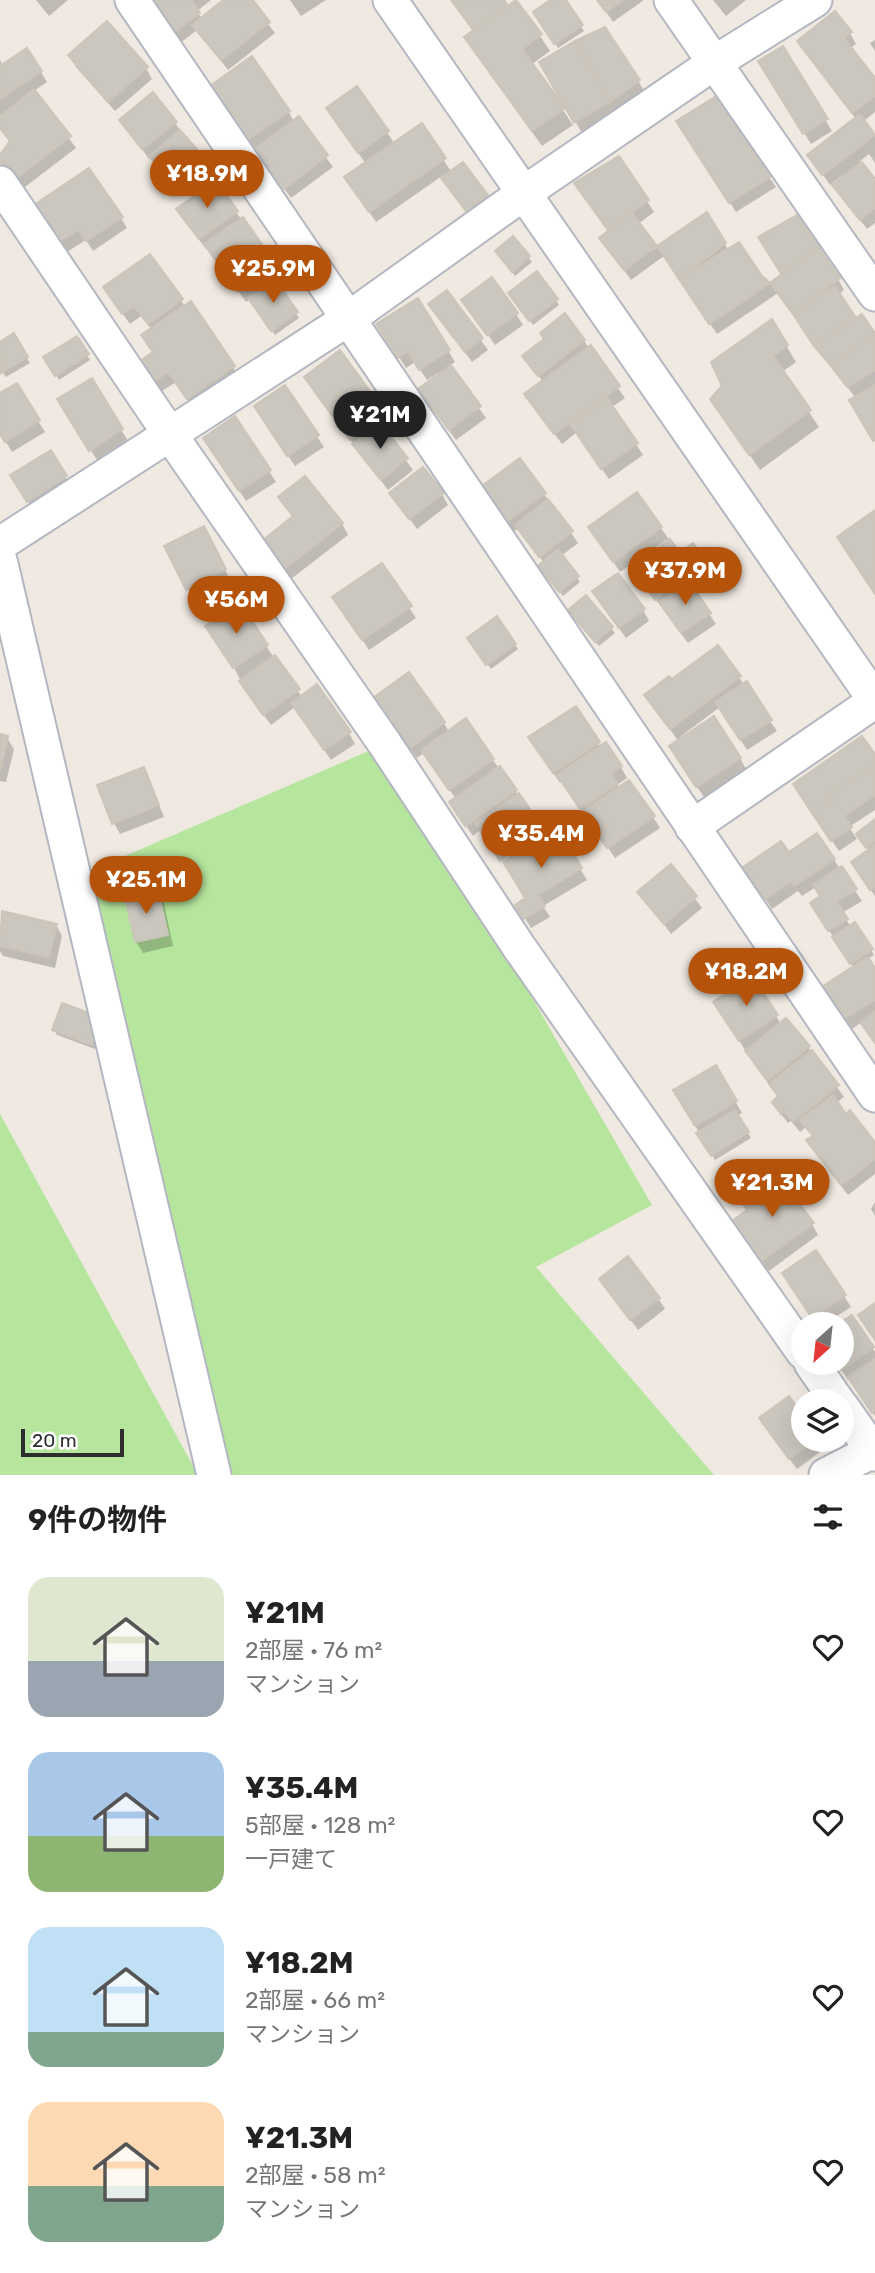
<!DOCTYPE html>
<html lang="ja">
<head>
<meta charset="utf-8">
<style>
	body { margin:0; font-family:Rubik,"Noto Sans JP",sans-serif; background:#f2f2f2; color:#222; height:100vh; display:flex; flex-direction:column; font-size:26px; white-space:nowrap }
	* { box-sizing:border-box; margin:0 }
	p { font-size:23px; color:#767676 }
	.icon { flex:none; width:38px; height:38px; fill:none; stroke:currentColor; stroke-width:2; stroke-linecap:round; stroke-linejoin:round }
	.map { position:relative; height:1475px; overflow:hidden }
	.drawer { display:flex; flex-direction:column; background:#fff; flex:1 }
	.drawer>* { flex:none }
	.needle { width:46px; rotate:207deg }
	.fabs { position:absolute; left:791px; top:1312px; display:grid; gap:14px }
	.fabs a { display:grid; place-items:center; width:63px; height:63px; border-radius:50%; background:#fff; box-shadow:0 7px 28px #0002; font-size:35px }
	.scale { position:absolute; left:21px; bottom:18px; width:103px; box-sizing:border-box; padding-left:7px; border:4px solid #2e2e2e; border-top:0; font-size:19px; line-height:24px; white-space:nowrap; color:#2e2e2e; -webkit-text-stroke:5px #fff; paint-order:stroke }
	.price { position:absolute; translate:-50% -60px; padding:0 16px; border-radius:24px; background:#b45309; color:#fff; font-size:23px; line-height:46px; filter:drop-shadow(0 2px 4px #0008) }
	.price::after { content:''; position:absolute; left:50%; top:42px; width:21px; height:16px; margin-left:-10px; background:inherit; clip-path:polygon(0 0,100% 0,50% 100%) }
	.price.on { background:#222; color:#fff }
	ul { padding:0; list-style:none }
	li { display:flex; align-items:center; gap:21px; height:175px; padding:0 28px }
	li span { display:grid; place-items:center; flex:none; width:196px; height:140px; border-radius:21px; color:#555 }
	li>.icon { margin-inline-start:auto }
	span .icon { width:84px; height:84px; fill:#fffc; stroke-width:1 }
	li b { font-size:30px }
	h2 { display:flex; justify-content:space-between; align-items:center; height:84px; padding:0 28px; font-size:30px }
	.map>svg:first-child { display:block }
</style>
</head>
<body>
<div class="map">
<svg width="875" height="1475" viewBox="0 0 875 1475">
	<rect width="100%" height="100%" fill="#efe9e1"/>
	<g fill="#b6e59e">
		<polygon points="385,744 652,1205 536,1267 714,1475 214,1475 74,878"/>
		<polygon points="0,1114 198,1475 0,1475"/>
	</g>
	<g fill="#0003">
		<polygon points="36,0 68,0 49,16"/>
		<polygon points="148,0 211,0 197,11 202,19 226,0 250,0 275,33 228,70 197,30 179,44"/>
		<polygon points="290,0 326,0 301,16"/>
		<polygon points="452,0 502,0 508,8 517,1 550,51 532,64 573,125 542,146 476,53 467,37 475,32"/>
		<polygon points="554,0 564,0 584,31 558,48 535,12"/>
		<polygon points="598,0 644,0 613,22"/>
		<polygon points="713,0 746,0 726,16"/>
		<polygon points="850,33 856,44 850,48 875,81 875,112 864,121 875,136 875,163 869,154 859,162 875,182 875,223 867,229 834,185 843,178 841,176 830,185 809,155 856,119 799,41"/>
		<polygon points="875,40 875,51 870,43"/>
		<polygon points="782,48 832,131 811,144 760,61"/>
		<polygon points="70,56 146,68 152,79 115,111 76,67"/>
		<polygon points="0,60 3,66 41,72 47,82 34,91 76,148 21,190 0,160 11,142 0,127 0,118 2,116 0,114"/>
		<polygon points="541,63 638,81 645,92 616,113 582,133"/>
		<polygon points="356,88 395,144 421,126 452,173 486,196 489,201 470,215 442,176 376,222 353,188 366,164 334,119"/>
		<polygon points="218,97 289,112 294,122 298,119 333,167 291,198"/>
		<polygon points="121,120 175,123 207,167 179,191 152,157 149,159"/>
		<polygon points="685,133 769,177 776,187 736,212"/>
		<polygon points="619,158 654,212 638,224 655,249 706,214 729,251 770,285 784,275 838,279 844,290 838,295 855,321 875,334 875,441 851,401 856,398 823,357 778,293 717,334 664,256 631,280 601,238 609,232 582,194"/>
		<polygon points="236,212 275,266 281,277 275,282 299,318 275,335 250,299 246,302 208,248 206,249 185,221"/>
		<polygon points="43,216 121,218 127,228 93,251 86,240 67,252"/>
		<polygon points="513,238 532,262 515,276 497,252"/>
		<polygon points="537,274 559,305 533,325 514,298"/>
		<polygon points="446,292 488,350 472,362 437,315"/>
		<polygon points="112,299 181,300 185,307 191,304 240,378 194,409 176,382 162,391 149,372 155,353 152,330 141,316 130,324"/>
		<polygon points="417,300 455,362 449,366 486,418 456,440 427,400 440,375 438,373 427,380 415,362 406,368 385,335"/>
		<polygon points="470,309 516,314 523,325 495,345"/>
		<polygon points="772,322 796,362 782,372 819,427 760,470 722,415"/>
		<polygon points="13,336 30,363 6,377 0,369 0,344"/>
		<polygon points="77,339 90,360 59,380 46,357"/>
		<polygon points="546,341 584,341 625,398 612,407 643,455 609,479 576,433 562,444 533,405 543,382 525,356"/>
		<polygon points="340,353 385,414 391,425 384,430 413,470 388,490 312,388"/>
		<polygon points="91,380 128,441 97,460 66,411"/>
		<polygon points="16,386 45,432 12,452 0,432 0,396"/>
		<polygon points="284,388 324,447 295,466 262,417"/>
		<polygon points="235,419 276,482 246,501 212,449"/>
		<polygon points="50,452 72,488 34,512 13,476"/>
		<polygon points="391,493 442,494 448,505 417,529"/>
		<polygon points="544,494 578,543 561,556 580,582 563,596 543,571 544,563 519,528 512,533 488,499"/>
		<polygon points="637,494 680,555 693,545 712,574 692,589 716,624 688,643 640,578 668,543 666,540 620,572 597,538"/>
		<polygon points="280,497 342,524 348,535 291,579 270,552 294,518"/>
		<polygon points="209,539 231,581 194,600 188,589"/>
		<polygon points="381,566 416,618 369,650 341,608"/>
		<polygon points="586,597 615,633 599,646 573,615"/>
		<polygon points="601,603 643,610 649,621 626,638"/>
		<polygon points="240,605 274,658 302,697 349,733 355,744 331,760 295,707 271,725 247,693 230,660"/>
		<polygon points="472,643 515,645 518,649 491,669"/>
		<polygon points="718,648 777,731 747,750 720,707 680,737 681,740 740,758 746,769 704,797 677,758 679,742 646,696 672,681"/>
		<polygon points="575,709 601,748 621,767 627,778 617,785 619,789 653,817 660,828 615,858 562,781 560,783 537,749"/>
		<polygon points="382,710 444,723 449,732 493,760 518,795 473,836 457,813 456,799 424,753 417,758"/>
		<polygon points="0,736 7,738 14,749 6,782 0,781"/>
		<polygon points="875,759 875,810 849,827 857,839 839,851 801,796"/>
		<polygon points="144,769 164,817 120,834 114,823"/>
		<polygon points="875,822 875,896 859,874 870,851 861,839"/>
		<polygon points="544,833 547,839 558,833 587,880 543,906 550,917 531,928 517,905 527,899 509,870 508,871 502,862"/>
		<polygon points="817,835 862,901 842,913 851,927 855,924 874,955 868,959 875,971 875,1042 862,1022 852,1029 831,997 854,968 818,914 822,897 816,887 802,896 798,891 772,909 751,878"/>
		<polygon points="671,867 702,908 671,934 640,892"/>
		<polygon points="158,892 164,903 173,946 143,953 136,942"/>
		<polygon points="3,914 56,925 62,936 55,968 3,956 0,951 0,930"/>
		<polygon points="722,1013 776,1016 781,1024 808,1047 844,1097 836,1103 875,1145 875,1174 848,1195 815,1152 814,1137 806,1127 800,1132 791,1121 788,1123 780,1113 774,1102 779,1098 753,1063"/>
		<polygon points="105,1025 95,1049 57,1035 54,1030"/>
		<polygon points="715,1067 742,1113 737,1116 751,1138 715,1160 675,1091"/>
		<polygon points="875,1202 875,1216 871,1209"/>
		<polygon points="812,1224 818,1235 769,1271 740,1232"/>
		<polygon points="601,1279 658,1298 665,1309 638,1330"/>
		<polygon points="790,1284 844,1296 851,1307 823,1325 818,1325"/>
		<polygon points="851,1317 875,1352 875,1416 851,1378 848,1380 837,1363 842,1363 842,1325"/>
		<polygon points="789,1399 803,1418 803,1440 819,1440 824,1449 797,1469 768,1430"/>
	</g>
	<g fill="#cbc7bf" stroke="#cbc5ba" stroke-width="2">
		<polygon points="146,0 191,0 200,13 172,34"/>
		<polygon points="223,0 253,0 270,22 221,60 192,25"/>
		<polygon points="451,0 504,0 508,6 474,31"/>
		<polygon points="516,0 542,34 522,49 565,108 532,131 464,37"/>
		<polygon points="550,0 566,0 583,25 554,44 533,12"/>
		<polygon points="597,0 623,0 606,12"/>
		<polygon points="835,11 852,32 844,38 875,78 875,96 852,113 797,41"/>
		<polygon points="107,21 148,67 108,102 68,55"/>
		<polygon points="605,27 640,80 610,102 575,41"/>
		<polygon points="575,41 610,102 574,123 539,62"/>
		<polygon points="783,46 828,119 803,134 758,61"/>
		<polygon points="27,48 42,71 0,99 0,66"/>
		<polygon points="252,56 290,111 247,140 210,86"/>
		<polygon points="357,86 389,131 358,153 326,108"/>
		<polygon points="34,89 71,136 14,180 0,162 0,155 10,141 0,128 0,116"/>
		<polygon points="153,92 177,122 142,149 119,120"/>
		<polygon points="718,95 771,176 729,203 676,121"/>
		<polygon points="860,114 875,135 822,175 807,155"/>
		<polygon points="299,116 328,155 284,189 254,150"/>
		<polygon points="422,123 446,158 369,212 344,177"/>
		<polygon points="180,130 202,155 171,182 149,156"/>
		<polygon points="619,156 649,200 608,230 574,183"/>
		<polygon points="463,162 488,195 466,211 441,178"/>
		<polygon points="862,162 875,179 875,208 860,220 832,185"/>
		<polygon points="89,168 123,217 86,241 78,230 59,242 34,205"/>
		<polygon points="216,181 238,211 199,239 176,209"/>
		<polygon points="707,212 726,243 679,279 657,246"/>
		<polygon points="632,213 657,246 624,270 599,238"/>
		<polygon points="797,215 818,246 782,275 758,237"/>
		<polygon points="243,217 277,266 238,292 204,244"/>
		<polygon points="513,236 530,256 512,272 495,251"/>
		<polygon points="739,242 762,276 770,283 709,324 679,279"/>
		<polygon points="818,246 840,278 793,314 770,283"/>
		<polygon points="150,254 183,299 148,324 134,306 122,314 103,287"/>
		<polygon points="537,271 558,299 529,321 508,293"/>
		<polygon points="492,277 518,313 487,335 461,300"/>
		<polygon points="275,279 298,312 271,331 248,298"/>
		<polygon points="835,286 856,318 814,346 793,314"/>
		<polygon points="447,290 483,338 465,352 428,304"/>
		<polygon points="418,298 450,350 419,370 408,352 398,358 376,324"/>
		<polygon points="191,301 235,366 187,399 168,372 154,381 140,361 153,352 141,335"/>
		<polygon points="565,313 585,340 538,376 522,356 544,339 540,333"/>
		<polygon points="862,314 875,333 831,366 814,346"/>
		<polygon points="772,319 788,345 773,356 811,410 749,455 710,399 722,386 711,362"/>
		<polygon points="14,333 28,357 1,373 0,342"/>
		<polygon points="875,333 875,370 847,387 831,366"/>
		<polygon points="77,336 89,354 55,376 43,357"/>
		<polygon points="591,345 620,386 554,434 524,394"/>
		<polygon points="340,350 386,413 350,440 304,377"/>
		<polygon points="451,365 481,406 449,430 418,389"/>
		<polygon points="92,378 123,429 89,451 57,399"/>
		<polygon points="17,383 40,420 5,442 0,434 0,393"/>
		<polygon points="285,385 319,435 287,456 254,406"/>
		<polygon points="875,385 875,440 873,441 849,400"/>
		<polygon points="607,398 638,443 601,469 570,424"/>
		<polygon points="235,416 271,470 239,491 203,438"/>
		<polygon points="379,422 408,458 381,480 352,444"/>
		<polygon points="51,450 67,476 27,502 10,475"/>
		<polygon points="520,458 546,493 505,523 479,488"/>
		<polygon points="423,467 444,493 409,519 389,493"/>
		<polygon points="305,476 343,523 284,569 262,541 293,516 278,497"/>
		<polygon points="637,492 662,527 613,562 588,527"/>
		<polygon points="548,499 573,531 539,557 515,525"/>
		<polygon points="875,510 875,594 837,537"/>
		<polygon points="204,526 226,569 186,590 164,546"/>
		<polygon points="670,539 680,553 693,543 707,562 655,600 632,566"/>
		<polygon points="558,549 579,576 559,592 538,566"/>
		<polygon points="382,563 412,606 362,640 332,597"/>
		<polygon points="618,573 645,609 619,628 592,591"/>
		<polygon points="689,581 711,613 681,633 659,602"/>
		<polygon points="586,595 613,627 595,642 568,610"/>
		<polygon points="240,603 268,645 233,668 205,626"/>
		<polygon points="497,616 516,644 486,665 467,638"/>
		<polygon points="718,645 741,676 670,729 644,695 669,676 672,679"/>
		<polygon points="275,655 300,689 263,715 239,681"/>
		<polygon points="409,672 445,722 410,748 373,698"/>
		<polygon points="747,681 772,720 740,740 715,702"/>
		<polygon points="317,684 351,732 324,750 291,703"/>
		<polygon points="576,706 600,742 553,773 528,737"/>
		<polygon points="714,716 741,758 696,787 669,746"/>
		<polygon points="466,718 494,759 449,790 421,750"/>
		<polygon points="0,734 8,736 0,772"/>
		<polygon points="862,736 875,754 875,765 830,796 832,800 812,813 793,784"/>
		<polygon points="606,742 622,766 611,774 618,784 580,809 557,775"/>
		<polygon points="875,765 875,795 844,816 852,827 831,841 812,813 832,800 829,794"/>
		<polygon points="500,766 517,790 465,826 449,802"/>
		<polygon points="144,767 159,805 112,824 97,785"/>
		<polygon points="629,780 655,816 607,848 582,812"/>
		<polygon points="519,793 545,831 500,861 475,823"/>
		<polygon points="875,819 875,841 866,848 856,834"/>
		<polygon points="559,830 582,868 538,895 545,906 523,919 515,905 525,898 504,863"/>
		<polygon points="817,833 835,859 794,886 791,881 765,899 743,867 781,841 789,852"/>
		<polygon points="875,845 875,886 870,890 851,862"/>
		<polygon points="671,864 697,896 664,924 637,892"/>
		<polygon points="842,866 857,889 837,902 848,919 828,931 810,903 820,896 813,885"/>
		<polygon points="158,890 168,935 135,942 125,897"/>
		<polygon points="2,911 57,924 49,957 0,946"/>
		<polygon points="855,922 873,949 850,964 832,937"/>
		<polygon points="868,957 875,968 875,1000 844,1019 823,986"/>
		<polygon points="752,976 778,1015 739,1041 713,1002"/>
		<polygon points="62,1003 103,1018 92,1045 52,1030"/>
		<polygon points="875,1011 875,1043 860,1022"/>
		<polygon points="786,1018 810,1046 768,1080 745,1051"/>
		<polygon points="812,1050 839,1085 793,1122 784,1111 781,1114 772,1102 778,1096 769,1084"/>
		<polygon points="716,1065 737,1101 695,1126 673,1090"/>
		<polygon points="833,1095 846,1114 850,1110 875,1142 875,1159 841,1185 806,1140 813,1136 800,1120"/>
		<polygon points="735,1110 749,1132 711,1156 696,1133"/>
		<polygon points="779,1176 814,1223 761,1261 732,1221 747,1210 742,1203"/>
		<polygon points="816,1250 846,1295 812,1318 782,1273"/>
		<polygon points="628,1256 660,1298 630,1320 599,1279"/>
		<polygon points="875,1303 875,1340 858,1315"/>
		<polygon points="852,1315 874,1347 841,1370 836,1363 842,1363 842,1325 837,1325"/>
		<polygon points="875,1359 875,1411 872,1413 848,1377"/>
		<polygon points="789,1396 803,1415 803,1440 815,1440 789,1459 759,1418"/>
	</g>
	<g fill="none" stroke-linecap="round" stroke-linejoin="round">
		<defs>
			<g id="minor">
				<polyline points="132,0 875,1095"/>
				<polyline points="390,0 875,700"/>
				<polyline points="671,0 875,294"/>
				<polyline points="0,183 169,433 385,744 519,947 803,1352"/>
				<polyline points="0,544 348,319 524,193 714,63 815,0"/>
				<polyline points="0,560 214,1475"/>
				<polyline points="692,827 875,701"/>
				<polyline points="811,1363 838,1402"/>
				<polyline points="842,1407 875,1454"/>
				<polyline points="826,1475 875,1450"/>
			</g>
		</defs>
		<use href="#minor" stroke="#b4b7c1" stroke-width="37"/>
		<use href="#minor" stroke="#fff" stroke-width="33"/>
	</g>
</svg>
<div class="fabs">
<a><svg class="needle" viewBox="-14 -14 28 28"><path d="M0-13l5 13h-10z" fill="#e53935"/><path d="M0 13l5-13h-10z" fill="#767676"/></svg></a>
<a><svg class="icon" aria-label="layers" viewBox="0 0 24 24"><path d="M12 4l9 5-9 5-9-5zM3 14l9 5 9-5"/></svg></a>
</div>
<div class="scale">20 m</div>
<b class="price" style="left:207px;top:210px">¥18.9M</b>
<b class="price" style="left:273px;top:305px">¥25.9M</b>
<b class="price on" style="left:380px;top:451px">¥21M</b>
<b class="price" style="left:685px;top:607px">¥37.9M</b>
<b class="price" style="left:236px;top:636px">¥56M</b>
<b class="price" style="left:541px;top:870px">¥35.4M</b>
<b class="price" style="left:146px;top:916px">¥25.1M</b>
<b class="price" style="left:746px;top:1008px">¥18.2M</b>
<b class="price" style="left:772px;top:1219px">¥21.3M</b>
</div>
<section class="drawer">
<h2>9件の物件<svg class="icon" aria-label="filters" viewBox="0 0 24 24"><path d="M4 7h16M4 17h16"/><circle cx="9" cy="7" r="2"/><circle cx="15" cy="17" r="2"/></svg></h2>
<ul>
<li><span style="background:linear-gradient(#dfe7d0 60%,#9aa5b1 0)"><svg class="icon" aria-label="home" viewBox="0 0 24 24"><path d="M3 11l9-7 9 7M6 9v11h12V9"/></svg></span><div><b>¥21M</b><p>2部屋 · 76 m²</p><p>マンション</p></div><svg class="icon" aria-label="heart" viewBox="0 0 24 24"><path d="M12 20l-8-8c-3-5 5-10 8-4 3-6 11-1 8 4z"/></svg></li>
<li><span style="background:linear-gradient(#a9c7e8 60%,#8fb573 0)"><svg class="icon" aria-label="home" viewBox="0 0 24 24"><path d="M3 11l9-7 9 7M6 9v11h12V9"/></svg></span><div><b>¥35.4M</b><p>5部屋 · 128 m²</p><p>一戸建て</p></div><svg class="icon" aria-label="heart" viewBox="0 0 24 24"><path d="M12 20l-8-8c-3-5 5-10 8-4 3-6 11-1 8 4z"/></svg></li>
<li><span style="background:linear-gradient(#bfe0f5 75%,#7fa58c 0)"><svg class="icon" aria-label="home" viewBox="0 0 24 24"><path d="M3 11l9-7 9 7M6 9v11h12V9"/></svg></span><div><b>¥18.2M</b><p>2部屋 · 66 m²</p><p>マンション</p></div><svg class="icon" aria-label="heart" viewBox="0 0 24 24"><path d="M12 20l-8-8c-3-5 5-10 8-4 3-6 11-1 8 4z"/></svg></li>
<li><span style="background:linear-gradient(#ffd9b3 60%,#7fa58c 0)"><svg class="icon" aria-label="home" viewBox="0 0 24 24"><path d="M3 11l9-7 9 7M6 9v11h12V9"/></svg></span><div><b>¥21.3M</b><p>2部屋 · 58 m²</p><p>マンション</p></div><svg class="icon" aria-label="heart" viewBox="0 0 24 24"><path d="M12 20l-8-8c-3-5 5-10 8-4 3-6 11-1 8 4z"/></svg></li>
</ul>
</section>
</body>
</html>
